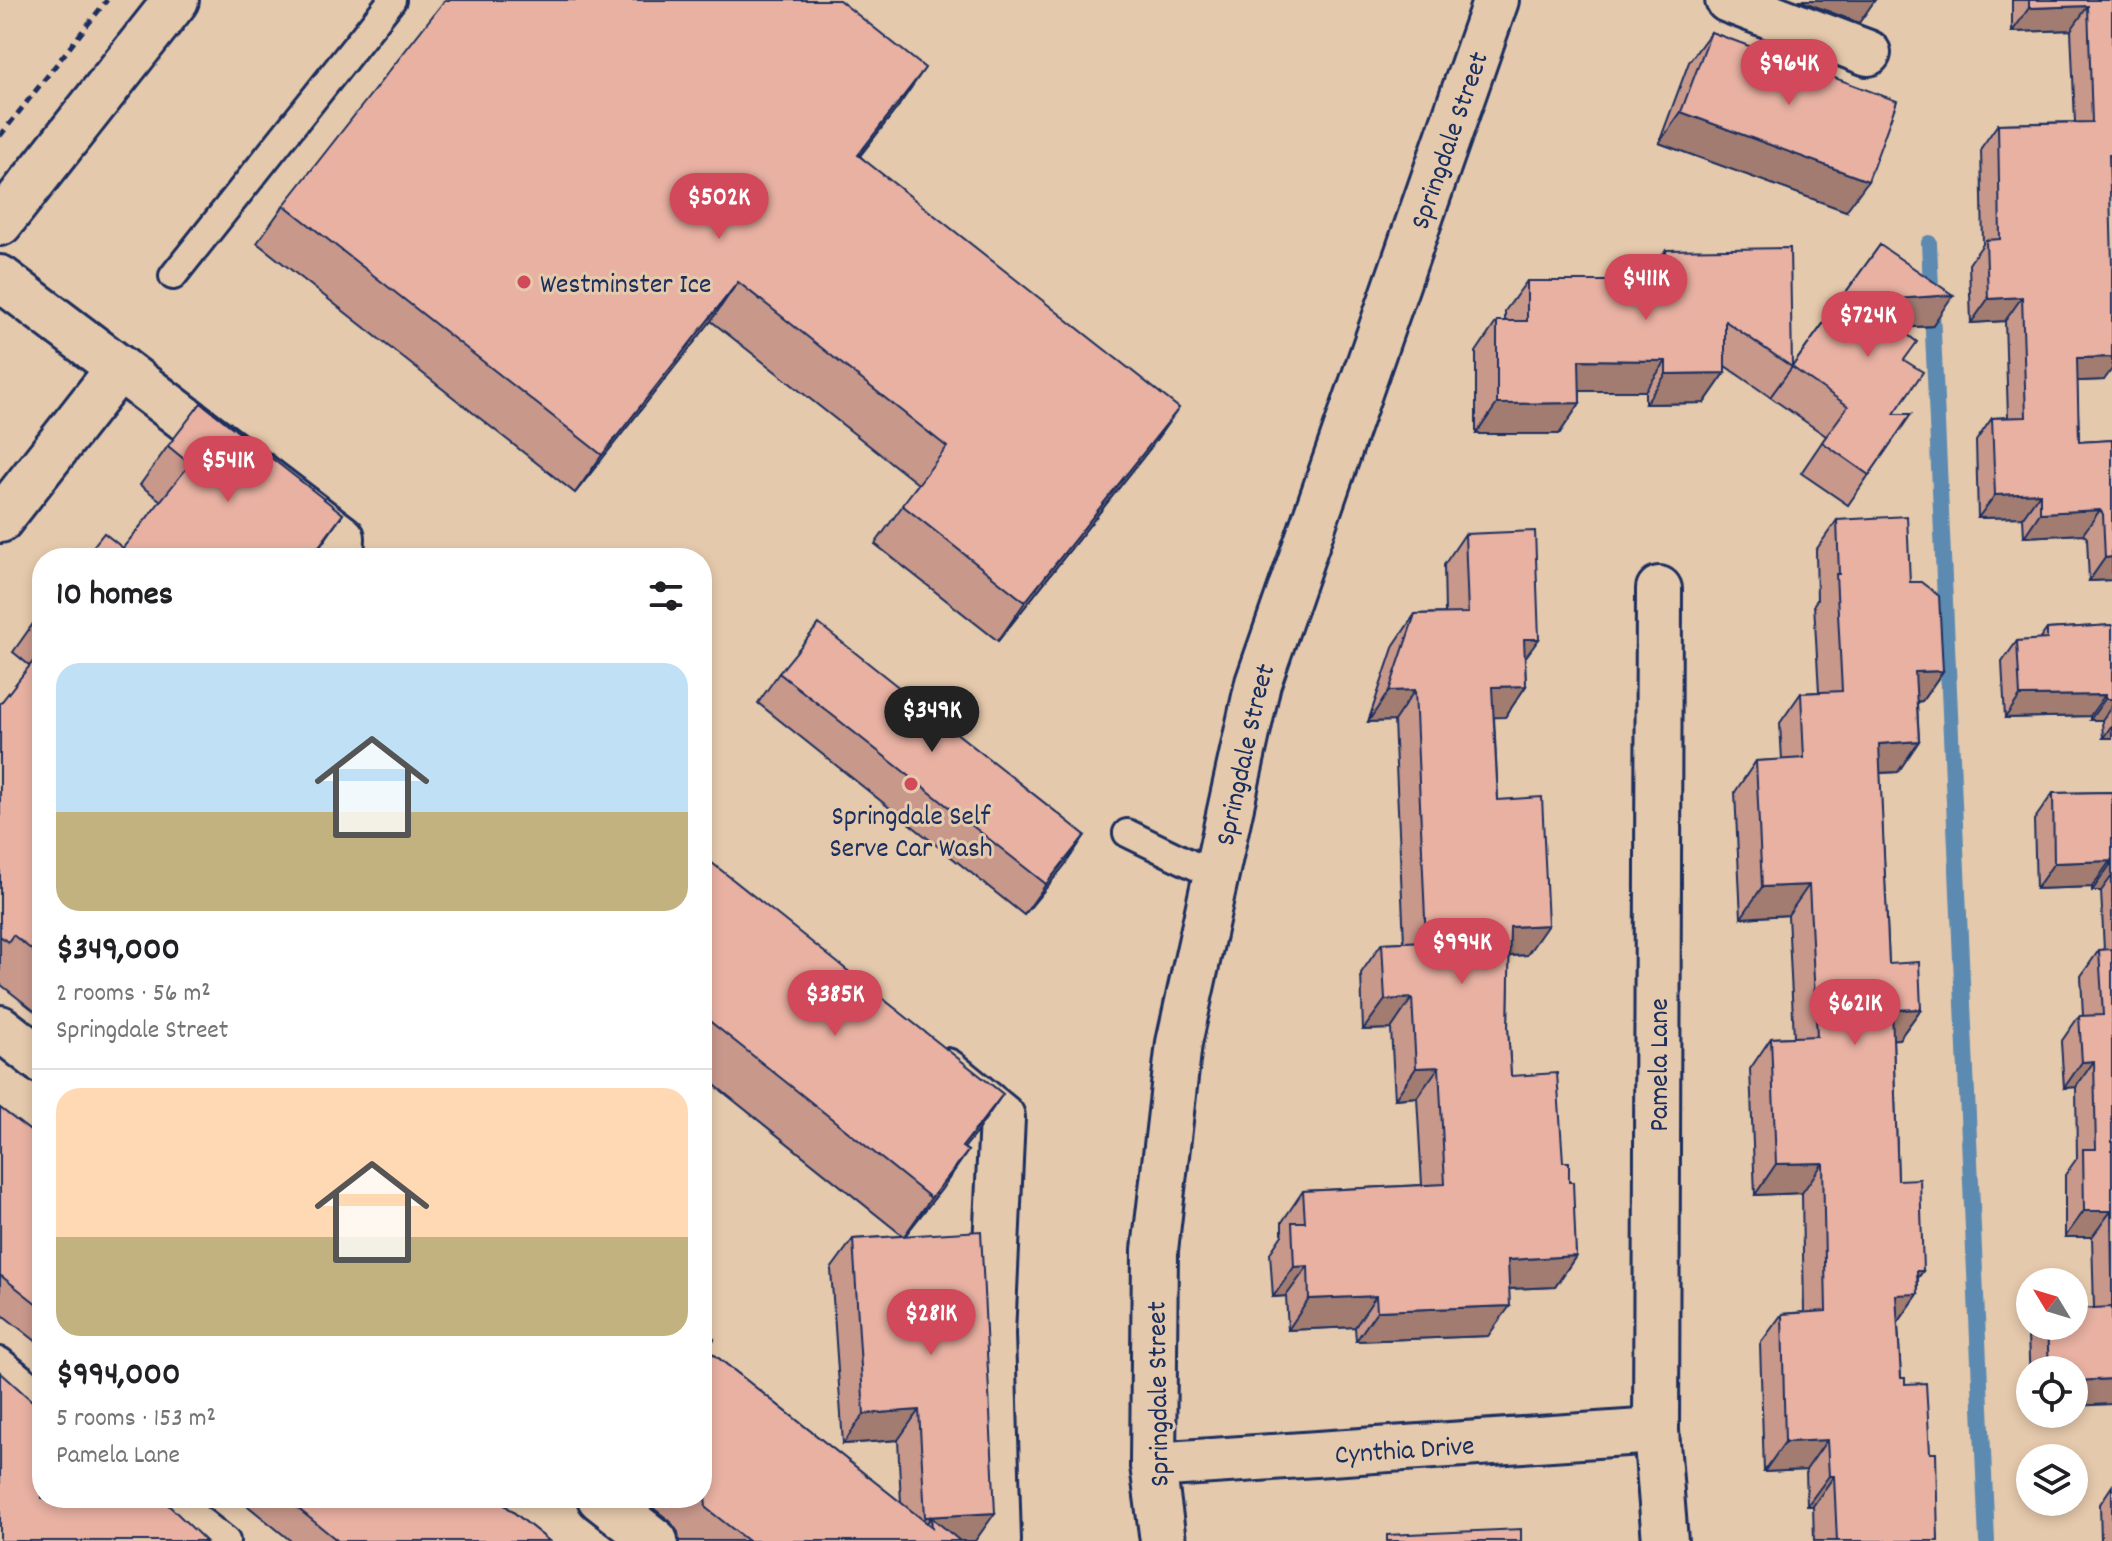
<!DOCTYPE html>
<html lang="en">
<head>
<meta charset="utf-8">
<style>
	body { margin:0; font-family:Dekko,sans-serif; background:#f2f2f2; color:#202124; height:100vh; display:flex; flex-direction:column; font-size:30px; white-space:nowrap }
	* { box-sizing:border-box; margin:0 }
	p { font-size:26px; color:#757577 }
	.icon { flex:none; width:44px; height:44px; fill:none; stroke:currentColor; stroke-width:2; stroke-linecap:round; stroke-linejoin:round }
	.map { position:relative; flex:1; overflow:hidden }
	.side { position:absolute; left:32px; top:548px; width:680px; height:960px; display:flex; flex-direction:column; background:#fff; border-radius:32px; box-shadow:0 4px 12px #0003 }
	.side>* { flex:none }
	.needle { width:52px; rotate:308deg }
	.tools { position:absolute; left:2016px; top:1268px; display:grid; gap:16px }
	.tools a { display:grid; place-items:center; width:72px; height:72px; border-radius:50%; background:#fff; box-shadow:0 4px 12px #0003; font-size:40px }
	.price { position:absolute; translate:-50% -68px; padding:0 18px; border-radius:28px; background:#d1495b; color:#fff; font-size:26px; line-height:52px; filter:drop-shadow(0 2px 4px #0008) }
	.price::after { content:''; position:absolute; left:50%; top:48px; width:24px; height:18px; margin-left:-12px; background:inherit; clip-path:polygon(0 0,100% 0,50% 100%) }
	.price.current { background:#222; color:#fff }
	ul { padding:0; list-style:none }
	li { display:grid; align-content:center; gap:16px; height:424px; padding:0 24px }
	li+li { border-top:2px solid #e0e0e0 }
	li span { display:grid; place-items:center; height:248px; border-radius:24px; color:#555 }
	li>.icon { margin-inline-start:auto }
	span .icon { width:144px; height:144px; fill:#fffc; stroke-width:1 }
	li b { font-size:34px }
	h2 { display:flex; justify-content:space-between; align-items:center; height:96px; padding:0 24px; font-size:34px }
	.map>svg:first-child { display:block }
</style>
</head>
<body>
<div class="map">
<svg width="2112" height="1541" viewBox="0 0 2112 1541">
	<rect width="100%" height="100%" fill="#e5c9ac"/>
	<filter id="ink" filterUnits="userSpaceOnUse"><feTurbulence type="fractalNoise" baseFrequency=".0125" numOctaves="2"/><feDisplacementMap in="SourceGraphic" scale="16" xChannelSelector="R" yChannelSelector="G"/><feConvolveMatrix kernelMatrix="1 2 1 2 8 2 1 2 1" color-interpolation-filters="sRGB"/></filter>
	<g filter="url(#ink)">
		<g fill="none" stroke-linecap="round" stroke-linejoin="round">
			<polyline stroke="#5b8ab0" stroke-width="16" points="1929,243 1987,1541"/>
			<defs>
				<g id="service">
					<polyline points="173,276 392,0"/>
					<polyline points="1127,833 1216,876"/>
					<polyline points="0,1361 42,1395"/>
					<polyline points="172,1498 226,1541"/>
				</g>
				<g id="minor">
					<polyline points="1728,0 1868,53"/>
					<polyline points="0,278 119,368 0,520"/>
					<polyline points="119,368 342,538 341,558"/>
					<polyline points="1659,589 1656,1431 1665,1541"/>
					<polyline points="0,1028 42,1061"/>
					<polyline points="946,1071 1002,1117 992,1334 998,1541"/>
					<path id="s1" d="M1153 1465 1656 1431"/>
					<polyline points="600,1498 655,1541"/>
				</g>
				<g id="secondary">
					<polyline points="0,223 176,0"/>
					<path id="s2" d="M1163 1541 1153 1465 1155 1250 1179 1043 1258 683 1496 0"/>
				</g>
			</defs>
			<use href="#service" stroke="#1b2f5e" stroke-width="32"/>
			<use href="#minor" stroke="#1b2f5e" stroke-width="50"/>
			<use href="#secondary" stroke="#1b2f5e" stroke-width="50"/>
			<polyline stroke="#1b2f5e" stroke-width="5" stroke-dasharray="8 6" stroke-linecap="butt" points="0,136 107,0"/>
			<use href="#service" stroke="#e5c9ac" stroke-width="26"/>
			<use href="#minor" stroke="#e5c9ac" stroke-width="44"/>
			<use href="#secondary" stroke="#e5c9ac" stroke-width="44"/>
		</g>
		<g fill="#c8988b" stroke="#1b2f5e" stroke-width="2">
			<polygon points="2012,0 2112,0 2110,178 2104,380 2077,381 2079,442 2112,440 2112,580 2089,581 2087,538 2083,534 2024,537 2023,517 1978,518 1976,441 1992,418 2008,417 2005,321 1971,323 1969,264 1983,244 1981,148 1998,124 2075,122 2071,30 2012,32"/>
			<polygon points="1711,32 1846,211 1659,143 1689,62"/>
			<polygon points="898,107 860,156 1152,446 998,641 875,544 918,484 711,321 575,493 257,243 284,205"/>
			<polygon points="1880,245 1932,326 1898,328 1894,414 1911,414 1848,505 1801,473 1826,436 1770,397"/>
			<polygon points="1666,250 1792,367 1770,397 1725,366 1725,373 1704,403 1645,404 1645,391 1580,391 1580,403 1559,434 1476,434 1476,352 1497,321 1505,321 1505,311 1527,281 1645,281"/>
			<polygon points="168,446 343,514 318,550 123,548 161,501 140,485"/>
			<polygon points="1837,520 1910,582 1943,671 1922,701 1917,702 1919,741 1898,772 1880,773 1889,964 1921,1009 1899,1039 1893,1039 1898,1180 1923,1271 1918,1278 1918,1294 1898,1323 1901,1378 1905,1384 1930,1453 1938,1541 1814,1541 1813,1506 1807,1506 1806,1470 1764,1472 1760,1344 1782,1314 1804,1312 1802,1193 1755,1195 1750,1069 1771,1038 1794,1037 1788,915 1741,918 1735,792 1756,761 1782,760 1780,723 1801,693 1819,692 1814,604 1817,600 1816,550"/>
			<polygon points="1465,534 1525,658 1526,686 1505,717 1494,717 1498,800 1527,955 1509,956 1508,1028 1511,1076 1563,1162 1569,1182 1576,1256 1555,1287 1509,1289 1488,1336 1356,1341 1355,1327 1288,1330 1286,1296 1273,1297 1270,1253 1282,1235 1282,1222 1303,1191 1422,1185 1417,1097 1395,1099 1391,1029 1363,1030 1361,973 1382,943 1404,942 1394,721 1368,722 1394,645 1415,614 1445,613 1444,565"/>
			<polygon points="42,611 42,1017 0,984 0,704 30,666 13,652"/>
			<polygon points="2112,625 2112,738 2103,738 2102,720 2090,720 2090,716 2005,718 2002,662 2017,641 2039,640 2047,629"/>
			<polygon points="779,673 1085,835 1064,866 1024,915 758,703"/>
			<polygon points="2112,792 2112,1404 2074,1370 2030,1370 2030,1381 2028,1336 2036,1326 2074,1326 2094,1308 2092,1237 2065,1237 2065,1175 2077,1158 2076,1087 2064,1088 2061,1042 2079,1016 2083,1016 2081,976 2099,950 2104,950 2101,891 2092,891 2092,887 2036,889 2034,820 2053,793"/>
			<polygon points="702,855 976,1133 964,1148 968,1151 941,1190 905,1236 975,1541 679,1541 678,1532 670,1521 640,1498 702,1498 702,1329 714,1339 707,1349 901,1503 898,1440 843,1444 831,1269 853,1239 903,1236 702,1075"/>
			<polygon points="0,1108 42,1140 42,1346 0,1313"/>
			<polygon points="2112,1486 2112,1541 2101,1541 2100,1504"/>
			<polygon points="238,1498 496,1498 549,1541 291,1541"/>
		</g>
		<g fill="#a27c71" stroke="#1b2f5e" stroke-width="2">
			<polygon points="1799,0 1875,0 1859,23"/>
			<polygon points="2088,6 2071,30 2012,32 2029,8"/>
			<polygon points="925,68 898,107 831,193 858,155"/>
			<polygon points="1681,112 1868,181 1846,211 1659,143"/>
			<polygon points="2109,155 2112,155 2112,178 2092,179"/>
			<polygon points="738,282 711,321 575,493 602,455"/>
			<polygon points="1953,295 1932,326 1843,331 1864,301"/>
			<polygon points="2022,297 2005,321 1971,323 1988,299"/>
			<polygon points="2112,357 2112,369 2104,380 2060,382 2077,358"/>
			<polygon points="1579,360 1666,361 1645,391 1558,391"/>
			<polygon points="1725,373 1704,403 1645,404 1666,374"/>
			<polygon points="1580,403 1559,434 1476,434 1497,404"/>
			<polygon points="1179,408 1152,446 998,641 1025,602"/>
			<polygon points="2040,493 2023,517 1978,518 1995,495"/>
			<polygon points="2100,510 2083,534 2024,537 2040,513"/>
			<polygon points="2112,557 2112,580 2089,581 2105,558"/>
			<polygon points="1524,639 1539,639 1517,669"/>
			<polygon points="1943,671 1922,701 1894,703 1915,672"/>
			<polygon points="1526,686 1505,717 1471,718 1492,687"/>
			<polygon points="1415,690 1394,721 1368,722 1389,691"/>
			<polygon points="2105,695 2090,716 2005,718 2020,696"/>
			<polygon points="2105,699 2112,699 2112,706 2102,720 2090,720"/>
			<polygon points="2112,725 2112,738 2103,738"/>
			<polygon points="1919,741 1898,772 1857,774 1879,744"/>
			<polygon points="1085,835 1064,866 1024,915 1046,884"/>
			<polygon points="2110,861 2092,887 2036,889 2054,863"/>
			<polygon points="2110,865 2112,865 2112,876 2101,891 2092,891"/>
			<polygon points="1809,885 1788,915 1741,918 1762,887"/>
			<polygon points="1548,925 1527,955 1488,957 1510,927"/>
			<polygon points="1412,998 1391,1029 1363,1030 1385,1000"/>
			<polygon points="1921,1009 1899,1039 1871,1041 1892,1010"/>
			<polygon points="2094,1061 2076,1087 2064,1088 2082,1062"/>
			<polygon points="1439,1067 1417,1097 1395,1099 1416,1068"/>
			<polygon points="1003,1094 976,1133 935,1185 962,1147"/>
			<polygon points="968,1151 941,1190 904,1236 931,1198"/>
			<polygon points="1823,1163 1802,1193 1755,1195 1776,1164"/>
			<polygon points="2084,1211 2111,1211 2092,1237 2065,1237"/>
			<polygon points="1576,1256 1555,1287 1486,1290 1508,1260"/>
			<polygon points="1308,1266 1286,1296 1273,1297 1294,1267"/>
			<polygon points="1917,1271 1923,1271 1906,1294 1918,1294 1897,1324 1896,1295"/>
			<polygon points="1376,1296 1355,1327 1288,1330 1309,1299"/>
			<polygon points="1510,1306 1488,1336 1356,1341 1377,1311"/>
			<polygon points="2112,1379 2112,1404 2074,1406 2074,1381"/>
			<polygon points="919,1410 898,1440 843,1444 864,1414"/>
			<polygon points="1827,1440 1806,1470 1764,1472 1785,1442"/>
			<polygon points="1829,1476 1834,1476 1813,1506 1807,1506"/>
			<polygon points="995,1513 975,1541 921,1541 932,1527 931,1517 915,1541 908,1541 925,1517"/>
		</g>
		<g fill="#e8b1a2" stroke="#1b2f5e" stroke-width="2">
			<polygon points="445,0 839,0 925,68 858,155 1179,408 1025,602 902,505 947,447 738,282 602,455 284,205"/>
			<polygon points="2029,0 2112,0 2112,155 2109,155 2112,263 2112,357 2077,358 2079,442 2112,440 2112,557 2105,558 2103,514 2100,510 2040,513 2040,493 1995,495 1992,418 2026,417 2022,297 1988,299 1986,240 2000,239 1998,124 2092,122 2088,6 2029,8"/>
			<polygon points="1711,32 1897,101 1868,181 1681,112"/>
			<polygon points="1880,245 1953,295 1864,301 1917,342 1904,360 1923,372 1894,414 1911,414 1869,475 1822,442 1848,406 1792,367"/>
			<polygon points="1790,248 1792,367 1725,321 1725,373 1666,374 1666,361 1579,360 1580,403 1497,404 1497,321 1527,321 1527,281 1667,281 1666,250"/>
			<polygon points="201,403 343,514 317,549 329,558 84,558 104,533 123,548 190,464 168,446"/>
			<polygon points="1907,516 1910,582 1921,582 1939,596 1943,671 1915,672 1919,741 1879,744 1889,964 1919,962 1921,1009 1892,1010 1898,1180 1920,1179 1923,1271 1917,1271 1918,1294 1896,1295 1901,1378 1905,1378 1905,1384 1926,1383 1930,1453 1936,1453 1938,1541 1837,1541 1834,1476 1829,1476 1827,1440 1785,1442 1782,1314 1826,1311 1823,1163 1776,1164 1771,1038 1817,1036 1809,885 1762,887 1756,761 1804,758 1801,693 1842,691 1836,574 1839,574 1837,520"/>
			<polygon points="1535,531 1539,639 1524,639 1526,686 1492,687 1498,800 1542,797 1548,925 1510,927 1508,1028 1511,1076 1557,1073 1563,1162 1569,1162 1569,1182 1573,1182 1576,1256 1508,1260 1510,1306 1377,1311 1376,1296 1309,1299 1308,1266 1294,1267 1292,1222 1305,1222 1303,1191 1445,1184 1439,1067 1416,1068 1412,998 1385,1000 1382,943 1426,941 1415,690 1389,691 1415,614 1468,613 1465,534"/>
			<polygon points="819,624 1085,835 1046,884 779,673"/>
			<polygon points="2112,625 2112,699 2105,699 2105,695 2020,696 2017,641 2047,639 2047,629"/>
			<polygon points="42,650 42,958 13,935 8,942 0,936 0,704"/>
			<polygon points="2112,792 2112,865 2110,865 2110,861 2054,863 2053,793"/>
			<polygon points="702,855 1003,1094 962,1147 968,1151 931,1198 702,1015"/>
			<polygon points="2112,949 2112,1276 2111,1211 2084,1211 2083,1149 2096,1149 2094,1061 2082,1062 2079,1016 2103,1015 2099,950"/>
			<polygon points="0,1108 42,1140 42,1308 0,1275"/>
			<polygon points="981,1231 995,1513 925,1517 919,1410 864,1414 853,1239"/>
			<polygon points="2112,1307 2112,1379 2074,1381 2074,1370 2049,1370 2047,1326 2074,1326 2074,1309"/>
			<polygon points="702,1329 714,1339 707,1349 932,1527 931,1517 960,1541 748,1541 706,1508 705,1494 702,1489"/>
			<polygon points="0,1372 42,1410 42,1498 161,1498 206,1541 0,1541"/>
			<polygon points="285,1498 496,1498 549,1541 338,1541"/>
			<polygon points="1521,1529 1521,1541 1387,1541 1387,1535"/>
		</g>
	</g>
	<g fill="#d1495b" stroke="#e5c9ac" stroke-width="3">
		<circle cx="524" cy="282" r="8"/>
		<circle cx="911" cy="784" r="8"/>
	</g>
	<g text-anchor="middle" stroke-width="6" stroke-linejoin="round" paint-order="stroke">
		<g font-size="28" fill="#1b2f5e" stroke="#e5c9ac">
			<text dy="10" stroke="none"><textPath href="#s2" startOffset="1444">Springdale Street</textPath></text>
			<text dy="10" stroke="none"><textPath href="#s2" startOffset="796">Springdale Street</textPath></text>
			<text transform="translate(1657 1065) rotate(-90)" y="10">Pamela Lane</text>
			<text transform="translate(1156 1394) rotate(-91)" y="10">Springdale Street</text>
			<text dy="10" stroke="none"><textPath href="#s1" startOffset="252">Cynthia Drive</textPath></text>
		</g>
		<g font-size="28" fill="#1b2f5e" stroke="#e5c9ac" text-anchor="start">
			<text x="540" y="292">Westminster Ice</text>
			<text x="911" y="824" text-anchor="middle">Springdale Self<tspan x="911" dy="32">Serve Car Wash</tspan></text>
		</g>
	</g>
</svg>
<div class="tools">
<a><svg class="needle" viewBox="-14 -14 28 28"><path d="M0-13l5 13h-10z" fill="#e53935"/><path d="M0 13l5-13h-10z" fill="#757577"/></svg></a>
<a><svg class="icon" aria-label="locate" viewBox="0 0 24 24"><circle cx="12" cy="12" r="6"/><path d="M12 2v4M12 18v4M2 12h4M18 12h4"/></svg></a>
<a><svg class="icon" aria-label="layers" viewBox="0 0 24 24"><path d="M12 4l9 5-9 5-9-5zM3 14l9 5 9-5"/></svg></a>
</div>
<b class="price" style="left:1789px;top:107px">$964K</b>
<b class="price" style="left:719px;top:241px">$502K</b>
<b class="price" style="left:1646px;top:322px">$411K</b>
<b class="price" style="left:1868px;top:359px">$724K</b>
<b class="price" style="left:228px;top:504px">$541K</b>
<b class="price current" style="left:932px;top:754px">$349K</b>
<b class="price" style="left:1462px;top:986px">$994K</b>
<b class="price" style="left:835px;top:1038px">$385K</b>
<b class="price" style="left:1855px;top:1047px">$621K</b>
<b class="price" style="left:931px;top:1357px">$281K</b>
<section class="side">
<h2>10 homes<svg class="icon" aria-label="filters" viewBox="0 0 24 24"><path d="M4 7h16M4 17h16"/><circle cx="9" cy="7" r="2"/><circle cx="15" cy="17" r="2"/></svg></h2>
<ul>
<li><span style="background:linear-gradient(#bfe0f5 60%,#c2b280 0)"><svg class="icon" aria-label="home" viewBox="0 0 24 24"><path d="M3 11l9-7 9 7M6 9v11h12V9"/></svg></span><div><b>$349,000</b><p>2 rooms · 56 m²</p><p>Springdale Street</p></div></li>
<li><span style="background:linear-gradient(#ffd9b3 60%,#c2b280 0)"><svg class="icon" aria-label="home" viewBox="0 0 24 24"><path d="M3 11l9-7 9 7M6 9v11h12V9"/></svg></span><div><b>$994,000</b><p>5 rooms · 153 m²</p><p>Pamela Lane</p></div></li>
</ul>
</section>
</div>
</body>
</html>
